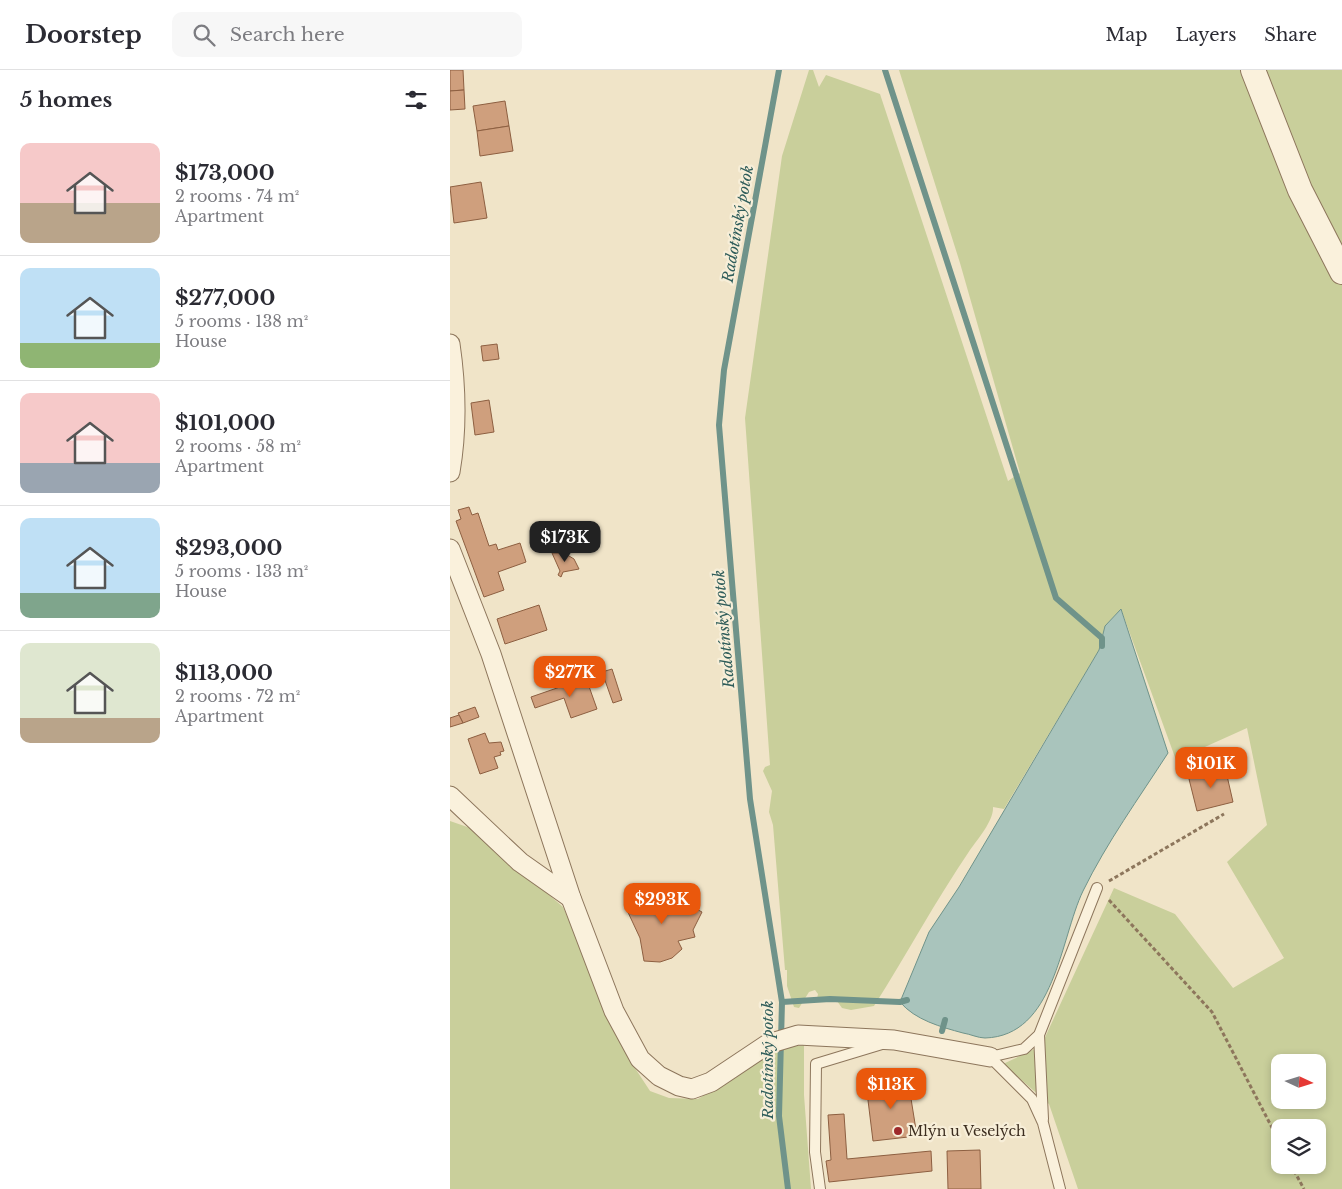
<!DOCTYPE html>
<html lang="en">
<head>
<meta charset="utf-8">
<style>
	body { margin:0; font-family:"Libre Baskerville",serif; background:#f7f7f7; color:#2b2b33; height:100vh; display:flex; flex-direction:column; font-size:19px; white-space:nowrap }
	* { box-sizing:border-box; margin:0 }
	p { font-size:16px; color:#7c7c81 }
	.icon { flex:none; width:28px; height:28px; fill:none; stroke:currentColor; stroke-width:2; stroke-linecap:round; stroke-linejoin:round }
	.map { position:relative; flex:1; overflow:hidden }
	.details { display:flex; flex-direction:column; background:#fff; width:450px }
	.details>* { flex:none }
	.needle { width:32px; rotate:94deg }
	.tools { position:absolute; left:821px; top:984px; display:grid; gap:10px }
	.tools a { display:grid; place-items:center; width:55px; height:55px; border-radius:10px; background:#fff; box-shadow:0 2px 8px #0003; font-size:25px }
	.price { position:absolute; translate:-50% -42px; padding:0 11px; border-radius:10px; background:#ea580c; color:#fff; font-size:16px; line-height:32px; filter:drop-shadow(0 1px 2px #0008) }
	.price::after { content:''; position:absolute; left:50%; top:30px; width:15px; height:11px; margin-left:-8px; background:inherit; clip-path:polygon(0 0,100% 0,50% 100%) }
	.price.current { background:#222; color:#fff }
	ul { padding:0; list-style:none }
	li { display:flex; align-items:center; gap:15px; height:125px; padding:0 20px }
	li+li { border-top:1px solid #e1e1e2 }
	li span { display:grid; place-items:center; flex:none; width:140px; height:100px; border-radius:10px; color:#555 }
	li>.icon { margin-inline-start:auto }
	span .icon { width:60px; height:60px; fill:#fffc; stroke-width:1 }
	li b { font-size:21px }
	h2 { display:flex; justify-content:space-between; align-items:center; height:60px; padding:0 20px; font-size:21px }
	header { display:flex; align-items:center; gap:30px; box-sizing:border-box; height:70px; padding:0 25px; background:#fff; border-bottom:1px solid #e1e1e2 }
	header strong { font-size:24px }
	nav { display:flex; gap:28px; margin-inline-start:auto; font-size:18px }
	.search { width:350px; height:45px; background:#f7f7f7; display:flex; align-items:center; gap:12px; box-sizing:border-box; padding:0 18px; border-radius:10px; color:#7c7c81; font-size:19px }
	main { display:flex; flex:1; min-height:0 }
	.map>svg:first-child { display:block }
</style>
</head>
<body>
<header>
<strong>Doorstep</strong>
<div class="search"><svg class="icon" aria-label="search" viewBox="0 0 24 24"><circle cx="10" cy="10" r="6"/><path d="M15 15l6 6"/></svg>Search here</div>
<nav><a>Map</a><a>Layers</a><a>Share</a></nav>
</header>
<main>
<section class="details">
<h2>5 homes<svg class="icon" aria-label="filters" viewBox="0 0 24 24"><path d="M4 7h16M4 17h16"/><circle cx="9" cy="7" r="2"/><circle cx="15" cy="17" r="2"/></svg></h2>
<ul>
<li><span style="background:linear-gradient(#f6c9c9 60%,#b9a48a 0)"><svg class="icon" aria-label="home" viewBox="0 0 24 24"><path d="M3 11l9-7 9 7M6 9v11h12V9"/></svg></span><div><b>$173,000</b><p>2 rooms · 74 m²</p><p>Apartment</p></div></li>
<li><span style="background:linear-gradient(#bfe0f5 75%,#8fb573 0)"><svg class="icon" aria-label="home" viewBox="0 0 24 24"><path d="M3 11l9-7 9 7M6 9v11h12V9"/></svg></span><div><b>$277,000</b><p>5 rooms · 138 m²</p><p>House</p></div></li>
<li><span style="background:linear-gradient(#f6c9c9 70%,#9aa5b1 0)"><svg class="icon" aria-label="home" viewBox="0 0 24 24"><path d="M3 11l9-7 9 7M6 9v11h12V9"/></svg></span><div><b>$101,000</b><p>2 rooms · 58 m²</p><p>Apartment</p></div></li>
<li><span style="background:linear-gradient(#bfe0f5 75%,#7fa58c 0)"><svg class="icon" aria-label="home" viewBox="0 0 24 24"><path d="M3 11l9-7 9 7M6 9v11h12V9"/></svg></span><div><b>$293,000</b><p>5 rooms · 133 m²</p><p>House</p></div></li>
<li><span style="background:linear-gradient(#dfe7d0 75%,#b9a48a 0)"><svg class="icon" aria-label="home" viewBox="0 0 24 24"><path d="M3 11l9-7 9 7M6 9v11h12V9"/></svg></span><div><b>$113,000</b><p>2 rooms · 72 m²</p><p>Apartment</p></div></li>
</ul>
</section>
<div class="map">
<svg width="892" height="1119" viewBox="0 0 892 1119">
	<rect width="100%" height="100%" fill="#f0e4c8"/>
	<g fill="#c9cf9b" fill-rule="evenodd">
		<path d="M359 0H363L369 17 376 5 430 24 558 411 570 403 510 193 449 0H892V1119H628L599 1034 553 994 591 976 664 818 725 844 783 918 834 888 777 792 817 755 797 658 726 690 671 539 655 556 649 580 554 739 543 737C544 750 528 769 520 780 486 830 457 884 424 936L401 940 392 938 387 931 376 932 367 929 368 924 365 920 359 922 349 938 344 937 337 916V900H335L323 755 319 742 322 721 313 701 315 697 320 695 295 348 332 86ZM830 992H868V1030H830ZM830 1058H868V1095H830Z"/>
		<polygon points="0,751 23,759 113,837 183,995 200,1021 219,1028 248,1029 310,990 336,977 354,975 354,1025 361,1119 0,1119"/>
	</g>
	<path fill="#a9c4bc" stroke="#6f938a" d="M671 539 718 683C689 728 657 772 633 821 610 869 605 966 535 968 528 968 520 964 513 963 491 957 465 950 450 932L479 862 509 817 649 580 655 556Z"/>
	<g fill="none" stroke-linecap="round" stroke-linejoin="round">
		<g stroke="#6f938a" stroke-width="6">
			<polyline points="329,0 274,300 269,355 300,729 332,932 329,1046 338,1119"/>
			<polyline points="435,0 606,528 652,568 652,576"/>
			<polyline points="332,932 380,929 450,932 457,930"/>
			<polyline points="492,961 495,950"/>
		</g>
	</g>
	<g fill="#cf9f7d" stroke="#8d5f41">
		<polygon points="0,0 13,0 14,20 0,21"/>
		<polygon points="14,20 15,39 0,40 0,21"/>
		<polygon points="55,31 59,56 27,61 23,36"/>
		<polygon points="59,56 63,81 30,86 27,61"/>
		<polygon points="31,112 37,148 4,153 0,117"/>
		<polygon points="47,274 49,289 33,291 31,276"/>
		<polygon points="39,330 44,362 25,365 21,333"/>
		<polygon points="19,437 22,445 28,443 39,476 46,474 48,480 70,473 76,492 48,502 54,520 34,527 6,451 11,449 8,440"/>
		<polygon points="102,483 114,483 124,489 129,499 113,502 111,507 108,505 110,501"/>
		<polygon points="89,535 97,560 55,574 47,549"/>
		<polygon points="162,599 172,630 163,633 152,602"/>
		<polygon points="136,608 147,639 121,648 114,628 85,638 81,627"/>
		<polygon points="25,637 29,647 13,653 8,643"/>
		<polygon points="9,645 13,653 0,657 0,648"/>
		<polygon points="35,663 39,673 51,672 54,681 50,682 51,685 44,687 48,698 30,704 18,669"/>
		<polygon points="775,697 783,732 747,741 738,705"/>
		<polygon points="199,823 213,824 215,832 231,825 233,832 252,842 243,860 245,867 228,871 232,879 222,888 210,892 194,891 190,868 176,838 186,828"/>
		<polygon points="458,1010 467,1066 423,1071 416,1014"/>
		<polygon points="394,1044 397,1089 481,1081 482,1101 379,1112 376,1091 381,1090 378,1045"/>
		<polygon points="530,1080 531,1119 498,1119 497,1081"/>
	</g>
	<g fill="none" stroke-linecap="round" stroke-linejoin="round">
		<defs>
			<g id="service">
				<polyline points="589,965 593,1049"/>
				<polyline points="540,987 574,979 589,965 647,818"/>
				<polyline points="540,987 582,1029 593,1053 610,1119"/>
				<polyline points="370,1119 365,1082 366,994 432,974"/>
			</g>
			<g id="minor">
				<path d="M0 274C6 315 7 361 0 402"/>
				<polyline points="0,479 41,584 121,828 164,941 190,989 209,1006 229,1016 242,1019 261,1012 318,974 348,965 444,970 540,987"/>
				<polyline points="0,726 70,792 121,828"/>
			</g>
			<polyline id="tertiary" points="803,0 850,120 892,202"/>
		</defs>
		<use href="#service" stroke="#8d765c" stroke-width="12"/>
		<use href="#minor" stroke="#8d765c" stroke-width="21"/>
		<use href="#tertiary" stroke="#8d765c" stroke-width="26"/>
		<g stroke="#8d765c" stroke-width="3" stroke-dasharray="4 2.5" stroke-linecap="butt">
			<polyline points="659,811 774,744"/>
			<polyline points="659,830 762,942 830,1073"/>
			<polyline points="841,1095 854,1119"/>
		</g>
		<use href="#service" stroke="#faf1dc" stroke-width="10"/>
		<use href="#minor" stroke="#faf1dc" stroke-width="19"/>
		<use href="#tertiary" stroke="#faf1dc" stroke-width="24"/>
	</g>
	<circle fill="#9e2a2b" stroke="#f7eed8" stroke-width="2" cx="448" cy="1061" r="5"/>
	<g text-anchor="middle" stroke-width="4.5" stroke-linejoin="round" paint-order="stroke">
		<g font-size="14" fill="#3d2e20" stroke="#f7eed8" text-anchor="start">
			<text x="458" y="1066">Mlýn u Veselých</text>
		</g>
		<g font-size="15" font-style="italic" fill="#2f5d5a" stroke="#f7eed8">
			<text transform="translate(288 154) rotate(-80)" y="5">Radotínský potok</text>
			<text transform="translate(274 559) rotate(-95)" y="5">Radotínský potok</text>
			<text transform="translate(318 990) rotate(-90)" y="5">Radotínský potok</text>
		</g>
	</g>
</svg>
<div class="tools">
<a><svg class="needle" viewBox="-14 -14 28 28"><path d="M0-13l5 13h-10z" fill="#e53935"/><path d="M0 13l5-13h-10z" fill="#7c7c81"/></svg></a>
<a><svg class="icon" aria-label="layers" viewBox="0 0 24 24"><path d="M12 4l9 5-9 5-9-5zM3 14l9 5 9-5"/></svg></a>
</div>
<b class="price current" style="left:115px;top:493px">$173K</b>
<b class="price" style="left:120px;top:628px">$277K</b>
<b class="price" style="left:761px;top:719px">$101K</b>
<b class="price" style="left:212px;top:855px">$293K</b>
<b class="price" style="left:441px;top:1040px">$113K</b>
</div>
</main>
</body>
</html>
